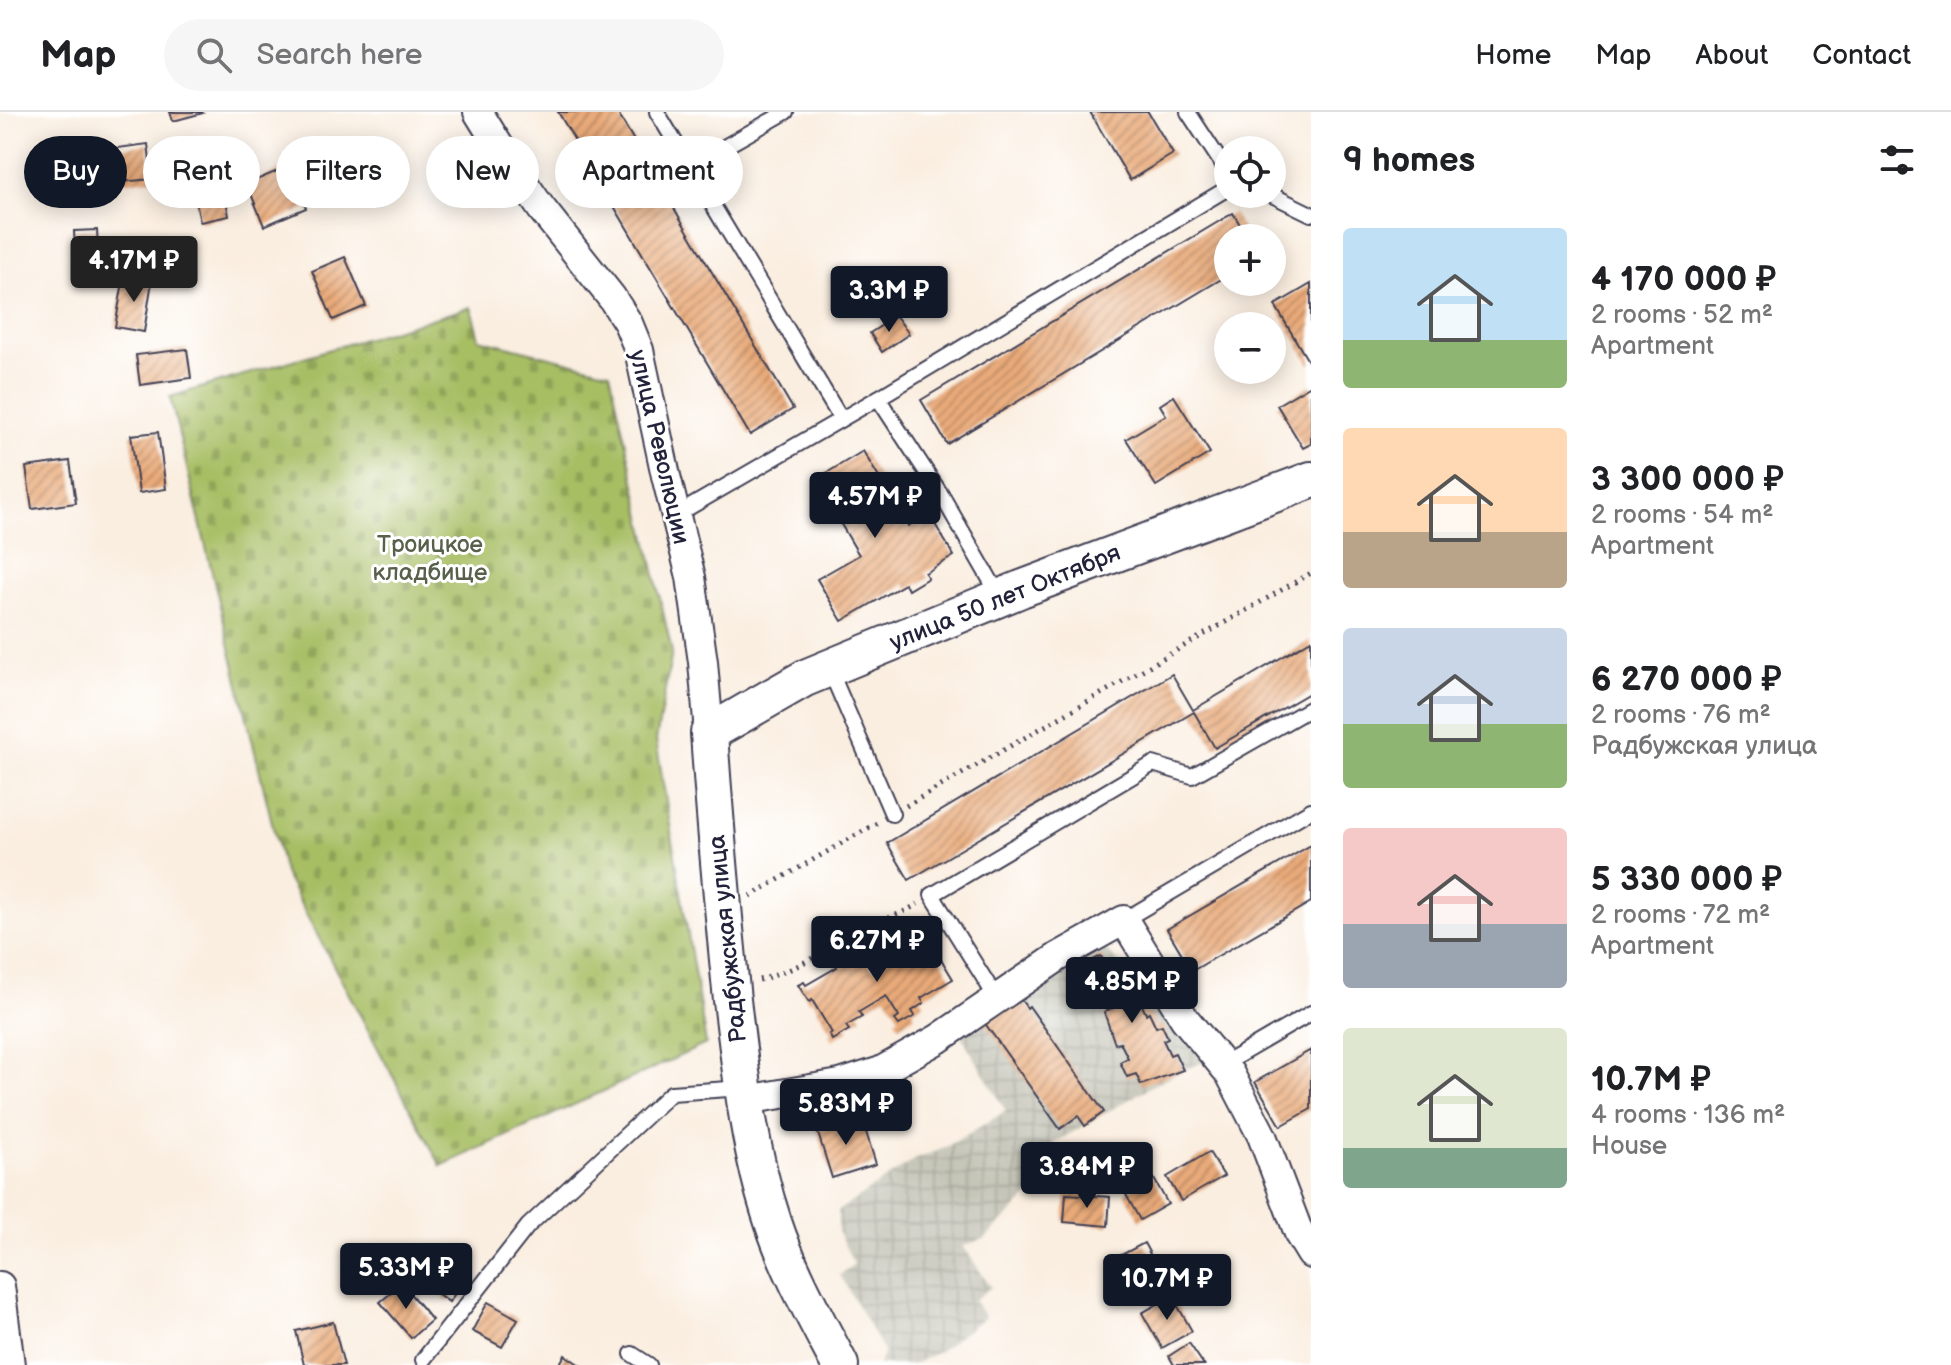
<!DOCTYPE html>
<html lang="en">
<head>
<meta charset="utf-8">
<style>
	body { margin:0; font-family:"Balsamiq Sans",sans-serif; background:#f6f6f6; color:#202124; height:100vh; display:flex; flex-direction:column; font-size:30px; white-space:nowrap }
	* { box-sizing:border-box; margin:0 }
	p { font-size:26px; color:#757577 }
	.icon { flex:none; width:44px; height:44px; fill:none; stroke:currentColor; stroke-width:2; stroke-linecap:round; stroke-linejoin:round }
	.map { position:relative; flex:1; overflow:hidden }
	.side { display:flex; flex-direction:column; background:#fff; width:640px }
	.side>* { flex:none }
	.guide { position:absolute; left:24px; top:24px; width:760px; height:72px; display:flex; gap:16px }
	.fabs { position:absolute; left:1214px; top:24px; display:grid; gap:16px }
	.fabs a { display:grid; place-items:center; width:72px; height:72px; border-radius:50%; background:#fff; box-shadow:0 4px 20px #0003; font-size:40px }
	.price { position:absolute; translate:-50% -68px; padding:0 18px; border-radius:8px; background:#111827; color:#fff; font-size:26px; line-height:52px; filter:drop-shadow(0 2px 4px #0008) }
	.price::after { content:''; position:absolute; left:50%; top:48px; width:24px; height:18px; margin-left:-12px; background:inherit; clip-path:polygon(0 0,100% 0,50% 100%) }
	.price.current { background:#222; color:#fff }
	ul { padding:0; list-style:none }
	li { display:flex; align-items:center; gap:24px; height:200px; padding:0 32px }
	li span { display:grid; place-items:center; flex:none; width:224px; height:160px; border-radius:8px; color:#555 }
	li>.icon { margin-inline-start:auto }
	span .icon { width:96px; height:96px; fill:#fffc; stroke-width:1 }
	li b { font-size:34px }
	h2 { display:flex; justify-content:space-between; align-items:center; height:96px; padding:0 32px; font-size:34px }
	.chip { padding:0 28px; border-radius:36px; background:#fff; box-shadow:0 4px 20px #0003; font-size:28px; line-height:72px }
	.chip.current { background:#111827; color:#fff }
	header { display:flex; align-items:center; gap:48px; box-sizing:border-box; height:112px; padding:0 40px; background:#fff; border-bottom:2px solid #e0e0e0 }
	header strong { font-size:38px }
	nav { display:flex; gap:44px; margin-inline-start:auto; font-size:28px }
	.search { width:560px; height:72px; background:#f6f6f6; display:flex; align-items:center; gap:20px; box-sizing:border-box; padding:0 28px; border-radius:44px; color:#757577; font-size:30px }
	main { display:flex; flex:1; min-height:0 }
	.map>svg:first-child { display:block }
</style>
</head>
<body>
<header>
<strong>Map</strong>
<div class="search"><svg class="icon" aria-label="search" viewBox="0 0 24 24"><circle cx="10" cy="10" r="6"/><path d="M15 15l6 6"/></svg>Search here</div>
<nav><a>Home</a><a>Map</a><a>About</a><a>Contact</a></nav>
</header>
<main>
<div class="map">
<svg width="1311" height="1253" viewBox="0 0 1311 1253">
	<defs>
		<pattern id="industrial-grid" width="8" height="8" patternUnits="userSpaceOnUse" patternTransform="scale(2)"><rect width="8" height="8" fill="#c5c5b8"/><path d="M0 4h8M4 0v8" fill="none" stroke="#a9a99f"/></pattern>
		<pattern id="cemetery-stones" width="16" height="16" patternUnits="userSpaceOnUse" patternTransform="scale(2)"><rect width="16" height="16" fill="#a7be63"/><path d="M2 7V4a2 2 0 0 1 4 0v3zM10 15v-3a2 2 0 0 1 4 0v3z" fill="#8fa357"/></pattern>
		<pattern id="building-hatch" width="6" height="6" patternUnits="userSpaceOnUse" patternTransform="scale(2)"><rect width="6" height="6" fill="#e9aa79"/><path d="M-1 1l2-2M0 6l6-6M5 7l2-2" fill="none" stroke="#bc8a64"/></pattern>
	</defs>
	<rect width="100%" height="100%" fill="#fff"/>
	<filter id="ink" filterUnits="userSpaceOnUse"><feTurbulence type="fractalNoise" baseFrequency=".0125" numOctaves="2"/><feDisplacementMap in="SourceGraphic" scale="16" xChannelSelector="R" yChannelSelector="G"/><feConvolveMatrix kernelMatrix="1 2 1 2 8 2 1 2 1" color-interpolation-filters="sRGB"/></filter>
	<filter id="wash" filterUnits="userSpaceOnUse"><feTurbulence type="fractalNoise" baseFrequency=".006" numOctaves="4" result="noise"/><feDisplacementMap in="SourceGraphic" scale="32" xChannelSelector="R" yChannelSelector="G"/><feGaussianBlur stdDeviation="1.8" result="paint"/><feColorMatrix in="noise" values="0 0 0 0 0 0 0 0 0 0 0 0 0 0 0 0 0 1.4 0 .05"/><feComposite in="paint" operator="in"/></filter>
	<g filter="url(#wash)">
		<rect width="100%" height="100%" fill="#faeee0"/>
		<polygon fill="url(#industrial-grid)" points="1105,838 1146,872 1207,948 1162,968 1037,1041 1052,1072 1028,1085 986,1126 963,1134 991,1175 974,1188 985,1205 935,1242 911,1253 878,1253 884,1240 840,1163 854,1152 838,1120 838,1099 914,1048 946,1035 1006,999 961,923 1025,878"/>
		<polygon fill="url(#cemetery-stones)" stroke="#64704f" stroke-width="2" points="471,195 479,227 610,260 672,540 656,628 706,932 441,1054 284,761 170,285"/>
		<g id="blocks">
			<g fill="url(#building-hatch)">
				<polygon points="170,0 202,0 203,1 173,9"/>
				<polygon points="558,0 617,0 793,297 750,323"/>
				<polygon points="1090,0 1148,0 1173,42 1130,68"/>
				<polygon points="148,32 152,67 121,70 117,36"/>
				<polygon points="289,54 306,96 264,114 247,72"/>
				<polygon points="67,66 70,87 52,89 49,68"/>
				<polygon points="224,78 229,104 200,110 195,84"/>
				<polygon points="1233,101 1248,126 1228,126 1228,163 947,332 921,288"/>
				<polygon points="97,118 100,171 77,172 74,119"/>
				<polygon points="345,145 366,194 333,208 312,159"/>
				<polygon points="124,164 152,169 144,220 115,215"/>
				<polygon points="1311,172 1311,254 1275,193"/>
				<polygon points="896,204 909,222 882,240 870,221"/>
				<polygon points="187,237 191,266 140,273 136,243"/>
				<polygon points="1311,273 1311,332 1303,336 1277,293"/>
				<polygon points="1174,284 1210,341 1156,374 1126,327 1166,303 1160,293"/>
				<polygon points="158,320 166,377 139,381 131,323"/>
				<polygon points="863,339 908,414 929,402 954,444 925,461 928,466 908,478 905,472 842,509 817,467 859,443 815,368"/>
				<polygon points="70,349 76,391 32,397 26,355"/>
				<polygon points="1311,528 1311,580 1215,636 1194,600 909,768 887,731 1172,562 1193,598"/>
				<polygon points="1311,733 1311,790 1192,859 1167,817"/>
				<polygon points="924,819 953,867 921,886 924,891 912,899 915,904 899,913 895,908 899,905 886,884 859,900 862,905 846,914 849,918 832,928 829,922 832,921 812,888 809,890 798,873 804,870 806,873 837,855 834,849 858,834 872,857 905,836 902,832"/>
				<polygon points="1101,844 1110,864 1123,858 1132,877 1140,873 1146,886 1140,889 1146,902 1149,900 1156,915 1162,913 1168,926 1163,928 1170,943 1175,941 1183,958 1141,973 1136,962 1127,965 1120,950 1128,946 1120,930 1115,932 1104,900 1124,891 1120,882 1098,892 1081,854"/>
				<polygon points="1019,885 1027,896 1029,894 1104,1000 1085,1014 1078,1004 1060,1017 984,910"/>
				<polygon points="1311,938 1311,997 1281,1014 1255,970"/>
				<polygon points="861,1004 876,1052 832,1066 817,1018"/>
				<polygon points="1209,1040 1224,1064 1181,1089 1167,1065"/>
				<polygon points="1153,1065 1168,1092 1140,1108 1125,1081"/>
				<polygon points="1066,1082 1110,1085 1108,1114 1064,1110"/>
				<polygon points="1144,1131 1162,1164 1128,1183 1110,1149"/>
				<polygon points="425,1138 465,1167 449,1190 409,1160"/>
				<polygon points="402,1172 432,1208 411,1226 380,1190"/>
				<polygon points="1172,1184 1192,1219 1162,1236 1142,1201"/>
				<polygon points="488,1190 518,1207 502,1235 472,1219"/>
				<polygon points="333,1210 344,1253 304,1253 296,1219"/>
				<polygon points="1189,1231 1204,1253 1174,1253 1169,1244"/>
				<polygon points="565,1243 580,1253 559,1253"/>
			</g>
		</g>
	</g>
	<g filter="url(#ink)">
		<use href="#blocks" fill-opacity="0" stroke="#424154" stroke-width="2"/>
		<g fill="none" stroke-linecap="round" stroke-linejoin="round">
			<defs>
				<g id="service">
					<polyline points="657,0 841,307"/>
					<polyline points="1188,0 1228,61"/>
					<polyline points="689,55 786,0"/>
					<polyline points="1270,82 1311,102"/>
					<polyline points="878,286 942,384 1000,485"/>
					<polyline points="676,403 878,286 1228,76"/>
					<polyline points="829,556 892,702"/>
					<polyline points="1124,808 1311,698"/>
					<polyline points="997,887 932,783 1153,652 1192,664 1311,596"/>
					<polyline points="1222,953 1311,901"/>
					<polyline points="632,1242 649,1253"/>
					<polyline points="423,1248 528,1114 671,981 743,976"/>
				</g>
				<g id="minor">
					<polyline points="478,0 507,47 541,96 612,186 628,211 639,238 666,364 691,465 703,550 709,621"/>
					<polyline points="746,988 840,972 881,959 938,927 1058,845 1124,808 1184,906 1230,962 1262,1024 1300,1124 1311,1142"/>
					<polyline points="0,1174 10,1253"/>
				</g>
				<path id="tertiary" d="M840 1253C816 1207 789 1159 773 1110 749 1038 741 963 732 888 723 799 715 711 709 621L805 566 1021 477 1311 368"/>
			</defs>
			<use href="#service" stroke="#424154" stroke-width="18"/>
			<use href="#minor" stroke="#424154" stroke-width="32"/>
			<use href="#tertiary" stroke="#424154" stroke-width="40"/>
			<g stroke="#424154" stroke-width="5" stroke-dasharray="2 6" stroke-linecap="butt">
				<polyline points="906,694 1311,461"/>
				<polyline points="750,784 877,711"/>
				<path d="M759 868C798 858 821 840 855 821 876 810 898 804 918 792"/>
			</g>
			<use href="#service" stroke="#fff" stroke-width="14"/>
			<use href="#minor" stroke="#fff" stroke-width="28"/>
			<use href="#tertiary" stroke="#fff" stroke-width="36"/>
		</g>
	</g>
	<g text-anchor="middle" stroke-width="6" stroke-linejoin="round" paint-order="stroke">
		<g font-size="24" fill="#22223b" stroke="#fff">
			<text transform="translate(660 335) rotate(77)" y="8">улица Революции</text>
			<text transform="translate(1005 485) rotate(-22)" y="8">улица 50 лет Октября</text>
			<text transform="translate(727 827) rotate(-96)" y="8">Радбужская улица</text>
		</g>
		<g font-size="24" fill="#57604b" stroke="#fff">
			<text x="430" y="440">Троицкое<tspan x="430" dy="28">кладбище</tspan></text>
		</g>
	</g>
</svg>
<div class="fabs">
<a><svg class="icon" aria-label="locate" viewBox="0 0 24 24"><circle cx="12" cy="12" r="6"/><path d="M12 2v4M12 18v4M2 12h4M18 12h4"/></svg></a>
<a>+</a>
<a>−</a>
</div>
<b class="price current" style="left:134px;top:192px">4.17M ₽</b>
<b class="price" style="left:889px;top:222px">3.3M ₽</b>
<b class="price" style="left:875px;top:428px">4.57M ₽</b>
<b class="price" style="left:877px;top:872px">6.27M ₽</b>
<b class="price" style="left:1132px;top:913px">4.85M ₽</b>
<b class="price" style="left:846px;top:1035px">5.83M ₽</b>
<b class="price" style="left:1087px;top:1098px">3.84M ₽</b>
<b class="price" style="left:406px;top:1199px">5.33M ₽</b>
<b class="price" style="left:1167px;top:1210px">10.7M ₽</b>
<div class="guide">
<a class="chip current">Buy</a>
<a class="chip">Rent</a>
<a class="chip">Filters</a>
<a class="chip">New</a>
<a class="chip">Apartment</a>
</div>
</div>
<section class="side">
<h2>9 homes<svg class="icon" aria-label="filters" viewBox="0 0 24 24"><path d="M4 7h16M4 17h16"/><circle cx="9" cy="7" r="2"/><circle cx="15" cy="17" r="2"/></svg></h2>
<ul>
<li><span style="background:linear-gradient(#bfe0f5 70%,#8fb573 0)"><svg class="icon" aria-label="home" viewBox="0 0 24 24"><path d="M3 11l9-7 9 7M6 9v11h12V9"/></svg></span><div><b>4 170 000 ₽</b><p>2 rooms · 52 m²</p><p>Apartment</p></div></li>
<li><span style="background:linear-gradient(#ffd9b3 65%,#b9a48a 0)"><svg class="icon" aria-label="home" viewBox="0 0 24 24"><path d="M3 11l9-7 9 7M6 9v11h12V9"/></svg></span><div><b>3 300 000 ₽</b><p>2 rooms · 54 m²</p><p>Apartment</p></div></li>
<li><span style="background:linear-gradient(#c9d6e8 60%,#8fb573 0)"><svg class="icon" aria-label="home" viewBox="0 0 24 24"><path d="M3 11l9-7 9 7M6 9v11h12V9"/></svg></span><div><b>6 270 000 ₽</b><p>2 rooms · 76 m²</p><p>Радбужская улица</p></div></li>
<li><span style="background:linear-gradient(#f6c9c9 60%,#9aa5b1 0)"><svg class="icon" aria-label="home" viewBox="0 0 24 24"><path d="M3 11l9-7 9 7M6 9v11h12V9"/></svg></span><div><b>5 330 000 ₽</b><p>2 rooms · 72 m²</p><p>Apartment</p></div></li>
<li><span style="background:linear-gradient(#dfe7d0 75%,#7fa58c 0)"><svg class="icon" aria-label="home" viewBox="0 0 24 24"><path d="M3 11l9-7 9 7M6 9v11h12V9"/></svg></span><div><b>10.7M ₽</b><p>4 rooms · 136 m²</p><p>House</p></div></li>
</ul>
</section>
</main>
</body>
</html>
